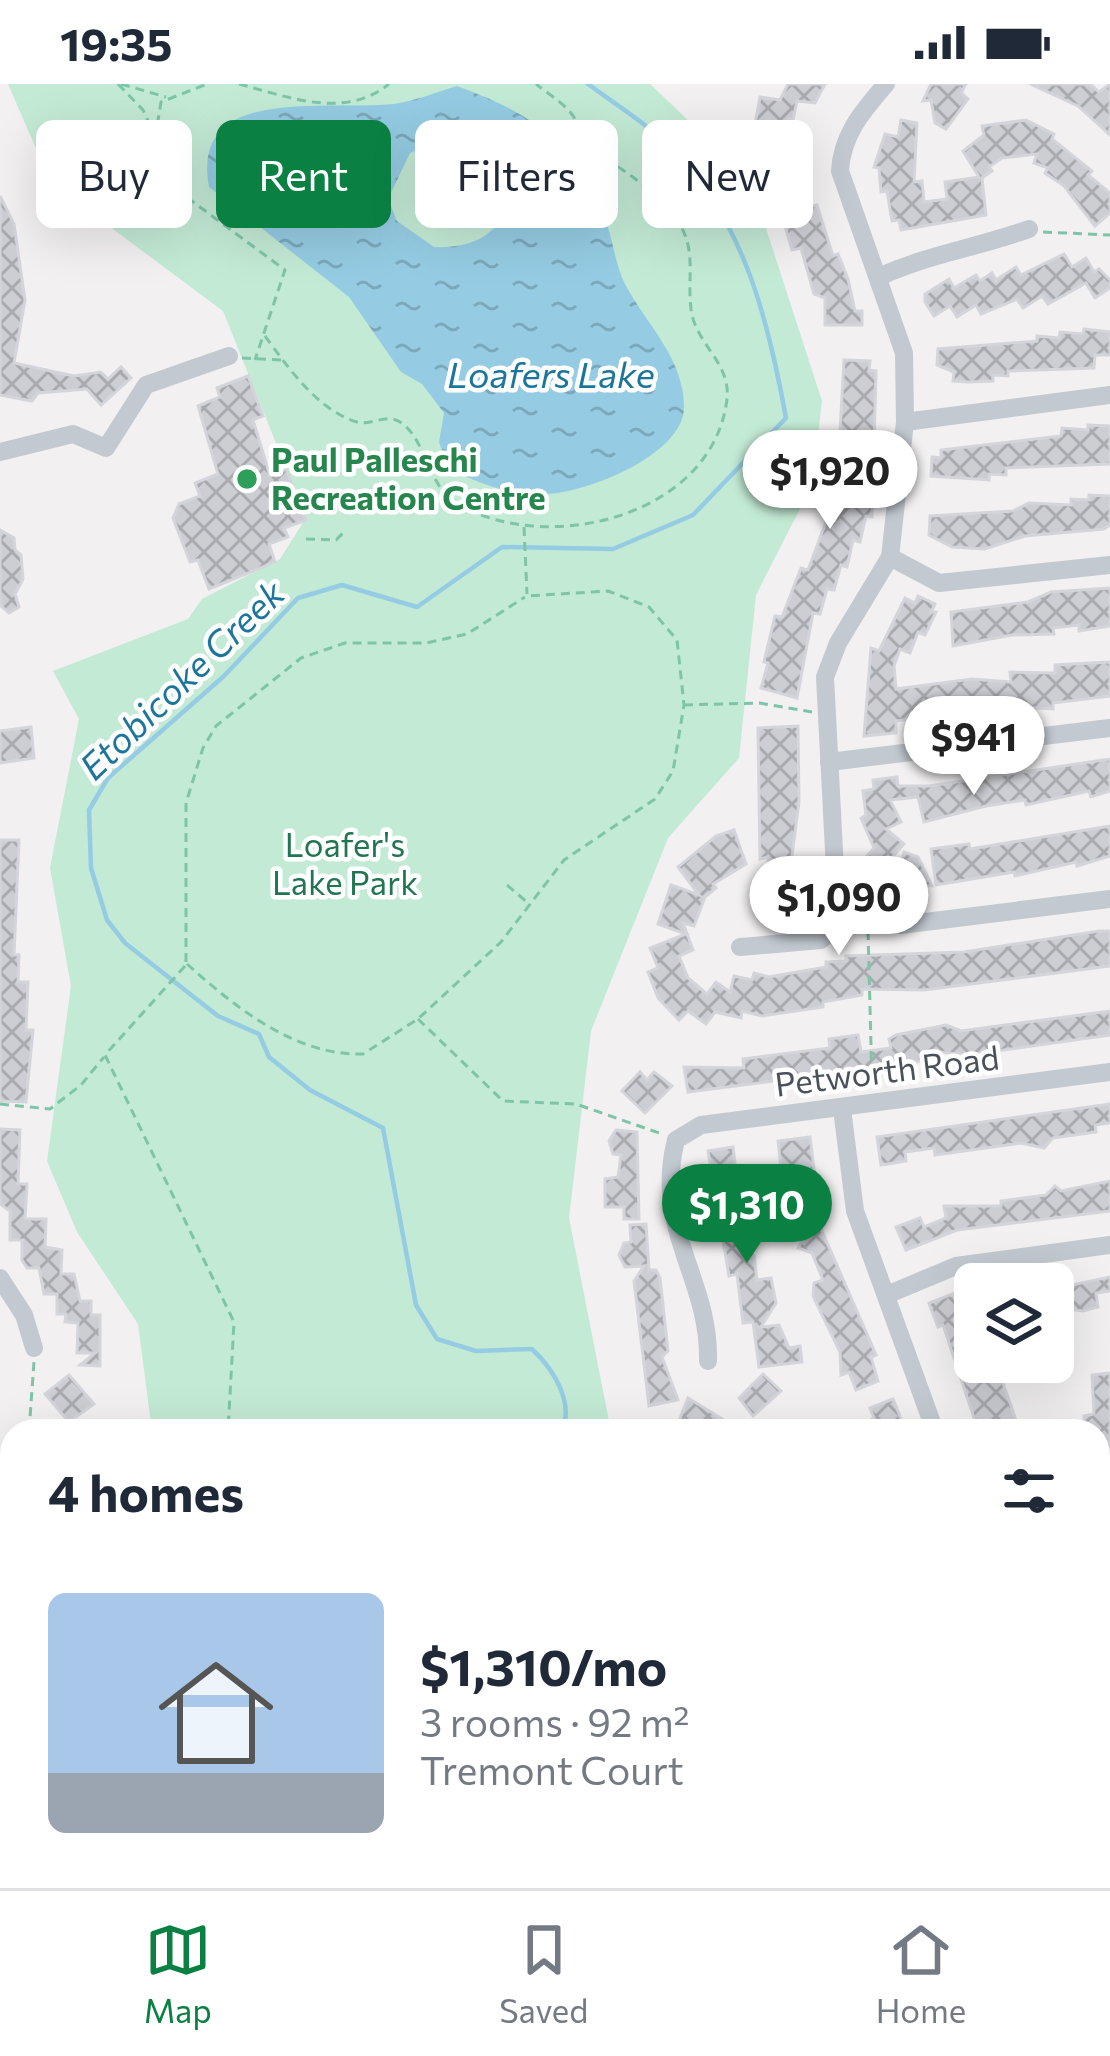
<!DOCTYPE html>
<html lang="en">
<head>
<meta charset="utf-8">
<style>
	body { margin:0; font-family:Commissioner,sans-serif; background:#f6f6f7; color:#1f2937; height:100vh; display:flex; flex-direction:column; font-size:45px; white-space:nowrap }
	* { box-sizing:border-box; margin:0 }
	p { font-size:39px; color:#747a83 }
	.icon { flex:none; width:66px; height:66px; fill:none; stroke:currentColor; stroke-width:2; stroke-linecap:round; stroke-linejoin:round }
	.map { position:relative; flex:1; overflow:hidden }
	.drawer { position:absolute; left:0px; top:1335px; width:1110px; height:471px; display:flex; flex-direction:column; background:#fff; border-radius:36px 36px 0 0; box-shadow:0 12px 48px #0002 }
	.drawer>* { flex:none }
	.guide { position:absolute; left:36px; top:36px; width:1038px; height:108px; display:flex; gap:24px }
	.tools { position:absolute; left:954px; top:1179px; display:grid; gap:24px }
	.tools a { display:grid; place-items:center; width:120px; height:120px; border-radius:18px; background:#fff; box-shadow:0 12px 48px #0002; font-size:60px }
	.price { position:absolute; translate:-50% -102px; padding:0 27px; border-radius:42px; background:#fff; color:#222; font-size:39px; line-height:78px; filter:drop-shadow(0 3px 6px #0008) }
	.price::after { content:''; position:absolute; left:50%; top:72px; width:36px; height:27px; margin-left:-18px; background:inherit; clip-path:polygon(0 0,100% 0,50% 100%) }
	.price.active { background:#0b8043; color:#fff }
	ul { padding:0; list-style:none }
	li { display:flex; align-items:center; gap:36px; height:300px; padding:0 48px }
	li+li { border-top:3px solid #e0e1e3 }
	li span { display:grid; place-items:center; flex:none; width:336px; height:240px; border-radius:18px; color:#555 }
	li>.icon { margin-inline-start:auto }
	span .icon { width:144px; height:144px; fill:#fffc; stroke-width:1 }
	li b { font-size:51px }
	h2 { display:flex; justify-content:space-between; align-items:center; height:144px; padding:0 48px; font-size:51px }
	.tag { padding:0 42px; border-radius:18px; background:#fff; box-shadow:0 12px 48px #0002; font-size:42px; line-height:108px }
	.tag.active { background:#0b8043; color:#fff }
	.status { display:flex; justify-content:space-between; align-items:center; height:84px; padding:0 60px; background:#fff; direction:ltr }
	.status svg { height:33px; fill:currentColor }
	.dock { display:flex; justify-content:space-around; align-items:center; height:168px; border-top:3px solid #e0e1e3; background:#fff; font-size:33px; color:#747a83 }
	.dock a { display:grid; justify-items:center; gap:6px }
	.dock .active { color:#0b8043 }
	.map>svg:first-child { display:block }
</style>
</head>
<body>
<div class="status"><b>19:35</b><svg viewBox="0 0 49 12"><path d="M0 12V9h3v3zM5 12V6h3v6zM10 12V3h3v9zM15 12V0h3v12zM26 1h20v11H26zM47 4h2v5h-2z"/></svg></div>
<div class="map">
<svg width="1110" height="1804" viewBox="0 0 1110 1804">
	<defs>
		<pattern id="water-ripples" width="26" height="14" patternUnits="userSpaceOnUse" patternTransform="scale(3)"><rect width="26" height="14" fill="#95cce3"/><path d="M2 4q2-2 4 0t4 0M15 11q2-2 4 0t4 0" fill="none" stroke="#7ca8bb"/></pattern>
		<pattern id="building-cross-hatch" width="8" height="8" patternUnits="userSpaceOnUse" patternTransform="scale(3)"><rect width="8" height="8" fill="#cdced3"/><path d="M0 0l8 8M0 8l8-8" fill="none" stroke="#a8aaae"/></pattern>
	</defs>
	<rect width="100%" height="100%" fill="#f2f0f0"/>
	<g fill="#c3ead5">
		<polygon points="8,0 650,0 750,95 822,317 812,401 756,511 739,674 668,754 591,947 569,1134 611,1347 152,1347 138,1240 77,1148 47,1077 71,902 50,784 79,635 53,587 188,535 202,515 280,475 306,434 223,227 51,99"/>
		<polygon points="0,1385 12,1386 12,1547 0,1547"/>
		<polygon points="12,1637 12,1743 0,1752 0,1647"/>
		<polygon points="238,1794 903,1794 909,1804 240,1804"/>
	</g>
	<path fill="url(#water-ripples)" fill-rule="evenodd" d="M457 2C529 28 573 57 603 130 613 152 614 178 625 200 646 240 684 274 684 323 684 371 586 409 546 410 510 411 480 400 449 385L439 358 444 329 422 300 401 288 349 213 209 103C190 0 324 27 394 20 415 17 437 8 457 2ZM453 50C533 80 521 168 434 163L397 137 388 115 410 69Z"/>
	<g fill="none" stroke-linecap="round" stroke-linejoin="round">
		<g stroke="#95cce3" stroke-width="4.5">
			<path d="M563 1347C573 1316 554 1286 532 1265L476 1267 437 1255 416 1221 383 1044 310 1006 269 973 259 950 218 932 125 859 107 836 91 784 89 726 108 694 224 592 298 514 342 501 417 523 502 463 613 465 693 431 786 334C768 235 744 136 670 63 646 39 615 20 588 0"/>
			<polyline points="562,1794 566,1804"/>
		</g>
	</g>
	<g fill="url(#building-cross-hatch)" stroke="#d4d5da" stroke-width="3">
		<polygon points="788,0 825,0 815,19 797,17 793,36 788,35 783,77 792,77 792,96 806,99 806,123 817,121 833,172 838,170 848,195 855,227 862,227 862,241 825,241 825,214 814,210 801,164 792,166 776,112 771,112 771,95 759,95 759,72 749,72 760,13 780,16"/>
		<polygon points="931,0 966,0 961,9 968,15 946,45 935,39 931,16 923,17"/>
		<polygon points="1030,0 1090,0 1099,8 1110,0 1110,51 1078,22"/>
		<polygon points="901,36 917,39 914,98 922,97 924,118 947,115 945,98 979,93 963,67 984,51 982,42 1026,36 1054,50 1052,55 1092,87 1088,91 1110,109 1110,129 1095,142 1064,102 1045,89 1048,84 1034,79 1037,70 1002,74 989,83 992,87 982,94 986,131 901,146 899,136 892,137 887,107 881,108 879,84 874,83 885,50 898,53"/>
		<polygon points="0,112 14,140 25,216 14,279 74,292 101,288 108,295 121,283 131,294 101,321 87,305 38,309 32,317 0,311"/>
		<polygon points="1064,170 1072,183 1086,174 1094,188 1099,185 1110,196 1110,204 1095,214 1086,199 1048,220 1042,212 1023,224 1017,215 981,230 976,221 957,233 950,222 934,232 925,218 925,210 949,195 954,204 976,191 980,197 992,189 996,196 1016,183 1021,191"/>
		<polygon points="1084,245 1110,248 1110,271 1095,271 1094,284 1008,287 1008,292 993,291 993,297 968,298 953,297 954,288 937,281 938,265 1037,257 1037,252 1059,254 1060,248 1083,250"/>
		<polygon points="844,276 870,277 869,286 876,287 872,433 866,432 860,458 853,456 847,483 841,481 834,506 827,505 820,530 813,529 797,614 761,604 768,579 764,578 775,532 782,533 801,484 808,486 827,435 835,437"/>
		<polygon points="248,292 263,332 253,336 270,392 286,385 306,436 284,444 288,453 269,460 275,478 209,505 198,476 190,478 173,434 179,420 200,412 195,399 218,390 198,322 220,313 217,304"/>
		<polygon points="1088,341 1110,342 1110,380 1006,384 1006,391 989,390 989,396 931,392 932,373 941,374 941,366 1061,352 1062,344 1088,346"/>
		<polygon points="1089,411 1110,412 1110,441 1104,445 1025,452 985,465 952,463 929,451 930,432 1013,427 1029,419 1071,421 1071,415 1089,416"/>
		<polygon points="0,446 14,454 15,466 21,471 23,495 15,510 19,523 9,529 0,521"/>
		<polygon points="1110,504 1110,542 1079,547 1079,541 1053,544 1054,550 1012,551 953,562 951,528 1028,518 1051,508"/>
		<polygon points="918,512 935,520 931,528 936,528 925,551 918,548 910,569 900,565 894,582 896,605 972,595 1011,598 1010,588 1055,589 1055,581 1110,578 1110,612 1053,619 1053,625 1002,622 896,637 896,649 864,652 871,564 879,567 905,514 915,519"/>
		<polygon points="798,642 799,718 790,787 801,786 801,805 809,802 818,829 796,836 795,831 782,836 768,792 768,773 760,775 758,644"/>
		<polygon points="31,643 34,674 0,679 0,647"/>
		<polygon points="1110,675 1110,707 1091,713 1089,707 1026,721 1025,716 986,722 924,738 918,713 890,716 901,738 886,745 904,760 881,786 866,773 874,764 861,734 866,731 863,707 874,705 873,696 897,693 898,702 929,702"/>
		<polygon points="1110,742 1110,772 1077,782 1076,778 1015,792 1014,788 936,801 931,765 969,760 970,765"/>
		<polygon points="734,746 746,780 713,800 716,804 705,813 694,842 683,839 693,866 679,872 688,894 707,910 716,898 730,908 734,892 752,896 754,889 769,893 826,883 826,878 846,877 846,872 964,868 1099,847 1110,847 1110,882 924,906 862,905 862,911 823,918 823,923 762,932 742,927 741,934 715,928 706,940 688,927 679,936 658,914 648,888 658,884 650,864 686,850 658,840 671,801 699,811 678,783 716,752"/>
		<polygon points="0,756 19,756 14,871 19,871 18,898 28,898 26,946 33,946 26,1018 0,1017"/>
		<polygon points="904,768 918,773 932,802 897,801"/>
		<polygon points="1110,927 1110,951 969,971 938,968 915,979 688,1008 684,983 744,984 743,975 830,964 829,955 858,951 861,968 891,964 889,955 896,951 946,941 961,947"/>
		<polygon points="640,988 647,996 654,988 672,1002 645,1029 622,1007"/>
		<polygon points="1110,1020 1110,1039 1095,1041 1096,1048 1053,1054 1044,1064 1021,1059 935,1071 934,1064 905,1068 906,1077 881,1081 877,1053"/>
		<polygon points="0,1045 20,1046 18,1100 27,1100 25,1135 46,1135 45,1163 62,1166 61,1190 74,1190 80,1217 91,1217 91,1231 100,1231 100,1282 80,1281 95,1269 77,1269 78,1239 65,1238 66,1230 57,1230 57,1210 44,1210 39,1184 27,1184 22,1176 22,1156 10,1156 10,1127 0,1120"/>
		<polygon points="616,1046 637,1048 639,1135 624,1135 624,1123 605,1123 605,1095 618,1093 621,1071 613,1070 609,1057"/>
		<polygon points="810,1053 822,1147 876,1271 871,1273 878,1297 856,1306 849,1288 841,1291 840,1268 813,1212 814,1199 823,1196 812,1169 798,1164 802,1157 793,1136 780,1125 785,1119 778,1057"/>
		<polygon points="733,1063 745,1164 754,1172 757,1196 771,1194 776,1219 761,1243 779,1241 789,1264 800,1262 802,1278 759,1283 753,1238 743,1239 737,1190 729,1192 708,1067"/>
		<polygon points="1110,1097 1110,1127 957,1146 906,1166 896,1143 920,1134 924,1143 946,1134 944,1122 1001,1122 1001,1117 1046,1111 1055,1102 1061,1107"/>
		<polygon points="646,1140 649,1186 656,1186 660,1194 668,1267 662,1273 678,1316 649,1322 634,1197 644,1182 625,1183 619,1171 624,1159 631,1158 630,1141"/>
		<polygon points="1110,1193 1110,1207 1096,1209 1098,1223 1083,1227 1068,1225 1067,1220 1053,1221 1053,1205"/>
		<polygon points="955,1209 968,1263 975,1260 975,1278 984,1289 995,1285 1001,1293 1019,1345 977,1343 943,1241 938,1243 929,1219"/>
		<polygon points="1110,1289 1110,1517 1098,1519 1098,1347 1085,1347 1084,1332 1094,1330 1092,1291"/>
		<polygon points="763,1290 781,1307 753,1332 739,1314"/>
		<polygon points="69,1291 94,1320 69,1338 45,1310"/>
		<polygon points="688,1314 724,1336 719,1347 675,1347"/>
		<polygon points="893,1315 906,1347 847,1347 874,1334 870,1324"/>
	</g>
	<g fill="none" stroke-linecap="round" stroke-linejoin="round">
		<g stroke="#7ec5a8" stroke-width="3" stroke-dasharray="9 6" stroke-linecap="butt">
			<polyline points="118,0 143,26 181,109 285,186 255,276"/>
			<polyline points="121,0 166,13"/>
			<path d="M239 0C289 13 344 36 389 0"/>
			<polyline points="155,55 161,18 207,0"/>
			<polyline points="1043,148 1110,151"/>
			<path d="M265 252C287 282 318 327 357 338 371 342 386 329 400 338 426 354 427 401 456 419 546 473 713 433 727 315 731 278 695 260 691 225 687 193 697 167 678 137 656 103 619 87 589 60 580 52 579 39 571 29 562 18 547 9 536 0"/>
			<polyline points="242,274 281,276"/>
			<polyline points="524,443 527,510"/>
			<polyline points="306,455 336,456 343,449"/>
			<polyline points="684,621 759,619 812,628"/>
			<polyline points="507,801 528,819"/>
			<polyline points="868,847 872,1000"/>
			<polyline points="186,878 186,719 203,664 216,642 301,574 345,559 426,559 467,550 525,513"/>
			<path d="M187 880C235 923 295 972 363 970L418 935 501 858 564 776 655 715 673 687 684 621 677 556 649 523 608 507 527 512"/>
			<polyline points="185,882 105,971 234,1238 228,1347"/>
			<polyline points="418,935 503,1017 576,1020 662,1050"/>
			<polyline points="0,1020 50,1025 81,1001 104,973"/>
			<polyline points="29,1347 34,1278"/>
			<polyline points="0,1686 12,1680"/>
			<polyline points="356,1794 357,1804"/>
			<polyline points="640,1794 642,1804"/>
		</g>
		<g stroke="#c2c9d0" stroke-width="18">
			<path d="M886 0C863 27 842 50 840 87L904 269 905 338 890 473 838 559 825 593 835 786 860 823 901 841 1110 815"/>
			<path d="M881 192C930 170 979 163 1029 145"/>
			<polyline points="905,338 1110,311"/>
			<polyline points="0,368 73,350 106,364 146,301 229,272"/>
			<polyline points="890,473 939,499 1110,481"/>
			<polyline points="829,678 1110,644"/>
			<polyline points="740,863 821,856 860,823"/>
			<polyline points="842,1025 855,1127 935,1347"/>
			<polyline points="0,1194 24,1231 34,1264"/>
			<polyline points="889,1210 956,1182 1110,1161"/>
			<path d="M708 1277C710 1194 653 1146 676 1056L701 1041 1110 988"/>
			<polyline points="1098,1658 1110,1655"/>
			<polyline points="1015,1794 1023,1804"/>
		</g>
	</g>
	<circle fill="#2e9e5b" stroke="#fff" stroke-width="4.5" cx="247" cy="395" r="12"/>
	<g text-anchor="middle" stroke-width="9" stroke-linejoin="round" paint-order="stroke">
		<g font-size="33" font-weight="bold" fill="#27864d" stroke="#fff" text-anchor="start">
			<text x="271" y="388">Paul Palleschi<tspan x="271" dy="38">Recreation Centre</tspan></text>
		</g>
		<g font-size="33" fill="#217552" stroke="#fff">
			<text x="345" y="773">Loafer's<tspan x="345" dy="38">Lake Park</tspan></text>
		</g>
		<g font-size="33" fill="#49515b" stroke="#fff">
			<text transform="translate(887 987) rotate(-7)" y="12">Petworth Road</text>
		</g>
		<g font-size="36" font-style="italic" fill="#1c769c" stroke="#fff">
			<text x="551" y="304">Loafers Lake</text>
			<text transform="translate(182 596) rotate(-44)" y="13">Etobicoke Creek</text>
		</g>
	</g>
</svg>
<div class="tools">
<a><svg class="icon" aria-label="layers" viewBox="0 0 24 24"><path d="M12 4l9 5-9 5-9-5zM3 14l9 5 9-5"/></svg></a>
</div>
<b class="price" style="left:830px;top:448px">$1,920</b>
<b class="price" style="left:974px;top:714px">$941</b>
<b class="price" style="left:839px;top:874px">$1,090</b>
<b class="price active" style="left:747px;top:1182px">$1,310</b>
<div class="guide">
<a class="tag">Buy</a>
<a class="tag active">Rent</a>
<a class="tag">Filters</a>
<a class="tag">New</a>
</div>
<section class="drawer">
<h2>4 homes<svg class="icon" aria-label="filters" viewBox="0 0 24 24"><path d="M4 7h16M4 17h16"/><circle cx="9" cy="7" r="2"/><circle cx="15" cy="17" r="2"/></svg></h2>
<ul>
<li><span style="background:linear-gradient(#a9c7e8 75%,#9aa5b1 0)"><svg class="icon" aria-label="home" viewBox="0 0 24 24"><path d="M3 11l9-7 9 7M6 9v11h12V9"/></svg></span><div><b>$1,310/mo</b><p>3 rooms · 92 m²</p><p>Tremont Court</p></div></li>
</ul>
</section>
</div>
<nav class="dock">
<a class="active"><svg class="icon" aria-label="map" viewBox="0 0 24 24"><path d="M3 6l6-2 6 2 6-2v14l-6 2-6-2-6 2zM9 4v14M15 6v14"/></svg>Map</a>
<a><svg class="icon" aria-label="saved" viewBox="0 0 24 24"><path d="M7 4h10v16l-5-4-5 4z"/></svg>Saved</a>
<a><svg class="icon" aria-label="home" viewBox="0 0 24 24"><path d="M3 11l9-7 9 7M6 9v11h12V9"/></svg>Home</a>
</nav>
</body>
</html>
